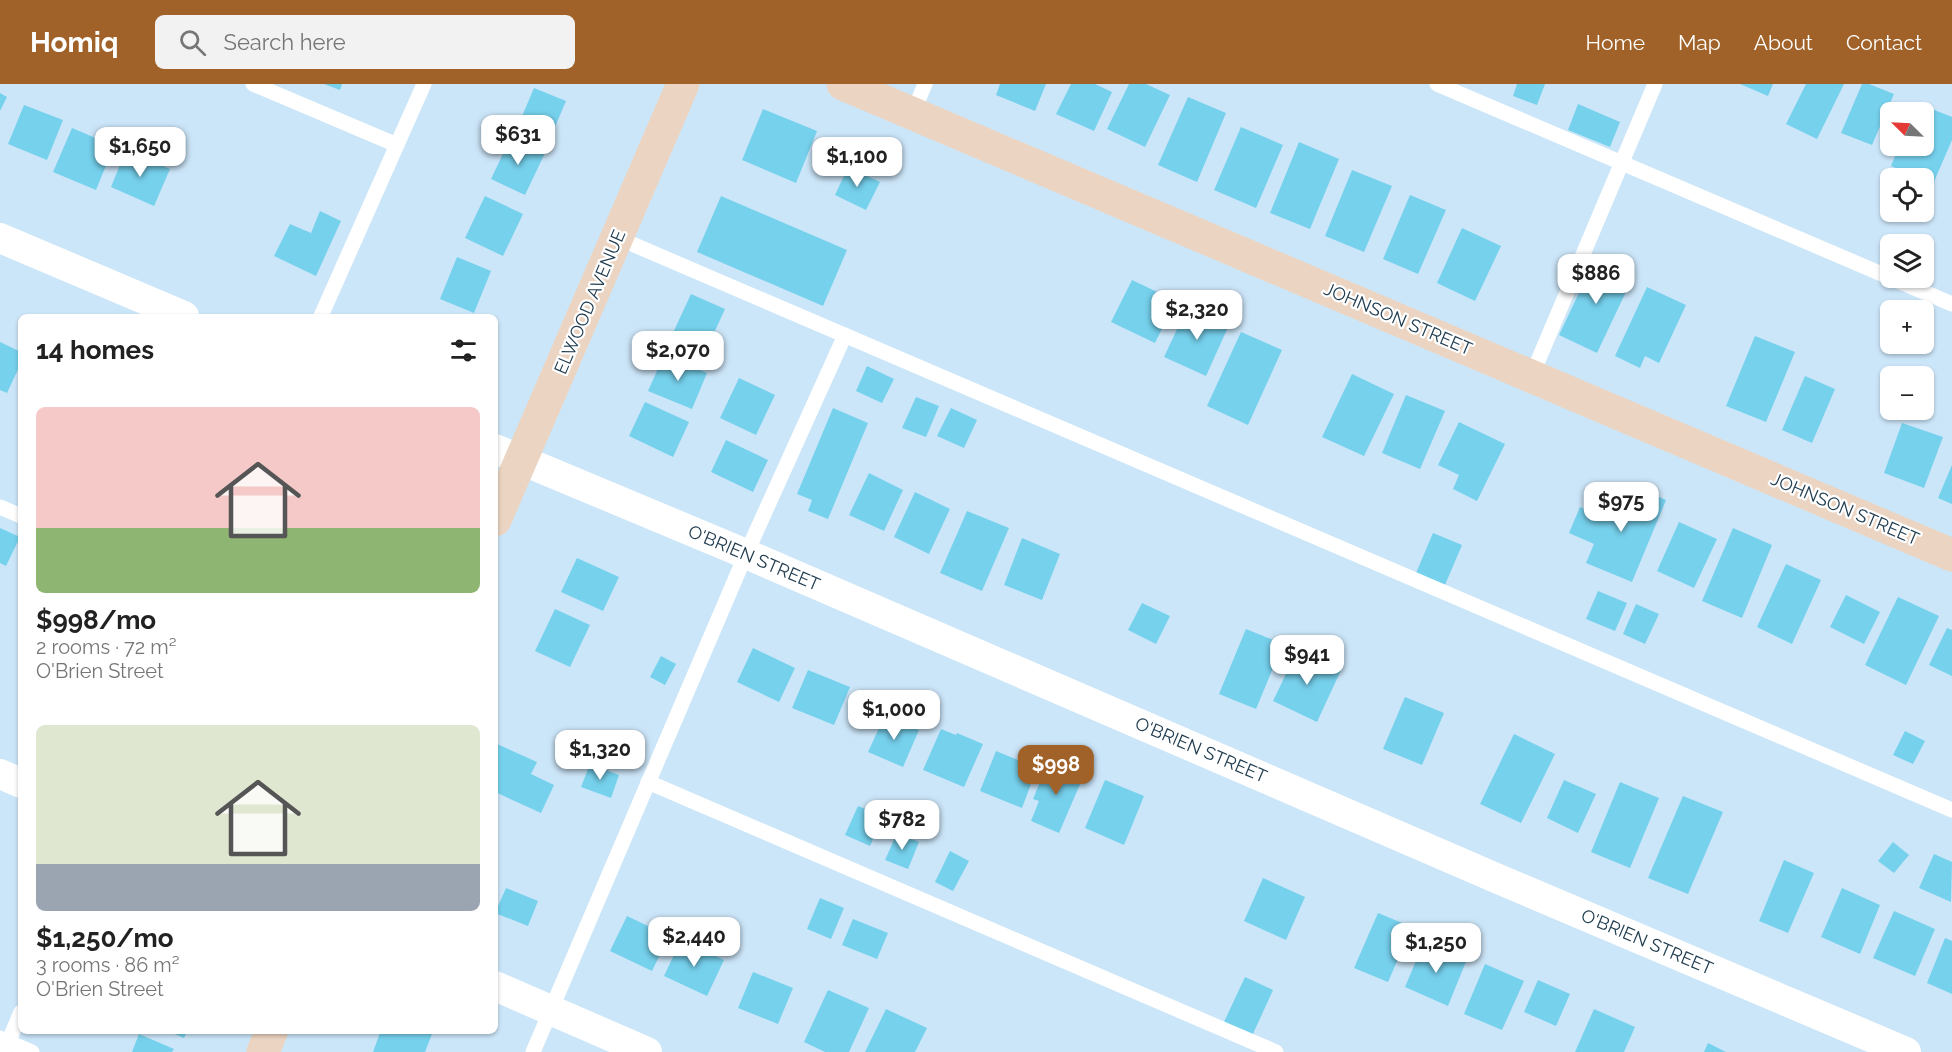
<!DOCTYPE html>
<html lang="en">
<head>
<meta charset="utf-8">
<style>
	body { margin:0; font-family:Raleway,sans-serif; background:#f2f2f2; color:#222; height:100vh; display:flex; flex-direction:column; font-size:22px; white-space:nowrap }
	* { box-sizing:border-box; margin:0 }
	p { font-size:20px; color:#767676 }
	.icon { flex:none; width:33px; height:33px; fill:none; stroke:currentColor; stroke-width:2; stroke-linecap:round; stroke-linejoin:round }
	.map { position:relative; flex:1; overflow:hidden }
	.panel { position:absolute; left:18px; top:230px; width:480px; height:720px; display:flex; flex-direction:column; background:#fff; border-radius:9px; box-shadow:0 2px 4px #0004 }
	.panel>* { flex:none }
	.needle { width:39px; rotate:294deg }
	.controls { position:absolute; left:1880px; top:18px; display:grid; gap:12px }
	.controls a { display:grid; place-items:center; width:54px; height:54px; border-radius:9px; background:#fff; box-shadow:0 2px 4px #0004; font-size:30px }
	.price { position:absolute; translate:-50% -51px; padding:0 14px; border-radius:12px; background:#fff; color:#222; font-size:20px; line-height:39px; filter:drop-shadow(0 2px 3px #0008) }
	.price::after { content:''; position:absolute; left:50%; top:36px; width:18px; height:14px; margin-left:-9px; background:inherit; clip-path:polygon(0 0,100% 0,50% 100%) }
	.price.active { background:#a06228; color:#fff }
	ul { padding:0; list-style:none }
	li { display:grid; align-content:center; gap:12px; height:318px; padding:0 18px }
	li span { display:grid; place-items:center; height:186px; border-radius:9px; color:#555 }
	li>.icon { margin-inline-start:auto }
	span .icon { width:108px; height:108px; fill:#fffc; stroke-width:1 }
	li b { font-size:26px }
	h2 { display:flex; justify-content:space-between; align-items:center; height:72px; padding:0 18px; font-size:26px }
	header { display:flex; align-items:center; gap:36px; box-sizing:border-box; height:84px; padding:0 30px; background:#a06228; color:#fff }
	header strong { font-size:28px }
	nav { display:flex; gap:33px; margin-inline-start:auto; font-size:21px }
	.search { width:420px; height:54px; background:#f2f2f2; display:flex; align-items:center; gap:15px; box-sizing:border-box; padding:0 21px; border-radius:9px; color:#767676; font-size:22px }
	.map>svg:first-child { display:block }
</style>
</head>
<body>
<header>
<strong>Homiq</strong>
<div class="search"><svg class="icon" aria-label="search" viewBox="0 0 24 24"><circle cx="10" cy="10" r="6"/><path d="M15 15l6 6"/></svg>Search here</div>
<nav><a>Home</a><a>Map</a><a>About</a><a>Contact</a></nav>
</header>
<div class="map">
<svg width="1952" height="968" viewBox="0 0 1952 968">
	<rect width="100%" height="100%" fill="#cce6f9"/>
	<g fill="#76d1ed">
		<polygon points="324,0 342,0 340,6"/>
		<polygon points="1000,0 1046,0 1035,27 996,11"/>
		<polygon points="1071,0 1095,0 1112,8 1094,47 1056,30"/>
		<polygon points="1129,0 1146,0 1170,11 1145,63 1107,45"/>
		<polygon points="1517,0 1545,0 1537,21 1513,12"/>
		<polygon points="1740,0 1773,0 1768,12"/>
		<polygon points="1806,0 1844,0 1817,55 1786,40"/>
		<polygon points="1862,0 1869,0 1894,10 1872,61 1841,49"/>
		<polygon points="534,4 566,17 552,50 520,37"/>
		<polygon points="0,9 7,13 0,27"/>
		<polygon points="1188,13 1226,29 1197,98 1158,81"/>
		<polygon points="1917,19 1952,33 1952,56 1933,100 1891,82 1899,62 1923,62 1923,28 1913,28"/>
		<polygon points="1578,20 1620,38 1610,63 1568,46"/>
		<polygon points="24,21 63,36 47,76 8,60"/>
		<polygon points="763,25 817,47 796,99 742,76"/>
		<polygon points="1241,43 1283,61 1256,124 1214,106"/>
		<polygon points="72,44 98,55 102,45 118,52 96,106 53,88"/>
		<polygon points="511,53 545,69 525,111 491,95"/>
		<polygon points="1299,58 1339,75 1310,145 1270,129"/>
		<polygon points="126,66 170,85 154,122 111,103"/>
		<polygon points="848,83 880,98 866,126 835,111"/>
		<polygon points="1352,86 1392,102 1364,168 1325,152"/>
		<polygon points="1410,111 1446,126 1418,190 1383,175"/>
		<polygon points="485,112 523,130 503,172 465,154"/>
		<polygon points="721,112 847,166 823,222 697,168"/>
		<polygon points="320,127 341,137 316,192 274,172 290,140 311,149"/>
		<polygon points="1462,144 1501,162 1475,217 1437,199"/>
		<polygon points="457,173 491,187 474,229 440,215"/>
		<polygon points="1596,173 1634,191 1597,269 1559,251"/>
		<polygon points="1132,196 1176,217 1155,259 1111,238"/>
		<polygon points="1647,203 1686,221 1659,279 1645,272 1640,284 1615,272"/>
		<polygon points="691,210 725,225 705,269 671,253"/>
		<polygon points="1188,222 1229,241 1206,292 1164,273"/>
		<polygon points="1241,248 1282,266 1248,341 1207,322"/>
		<polygon points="1755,252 1795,268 1766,338 1726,322"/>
		<polygon points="0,258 21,268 21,279 7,309 0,306"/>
		<polygon points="664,271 707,289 692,325 648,307"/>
		<polygon points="867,282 894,295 882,319 856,307"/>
		<polygon points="1352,290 1394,310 1364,372 1322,353"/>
		<polygon points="1805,292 1835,305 1812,359 1782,346"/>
		<polygon points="739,294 775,311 756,351 720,334"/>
		<polygon points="1406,311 1445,327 1420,385 1382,369"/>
		<polygon points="916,313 939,322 926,353 902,344"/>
		<polygon points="645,318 689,338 673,373 629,352"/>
		<polygon points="833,324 868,339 828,435 808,427 812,416 797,410"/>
		<polygon points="951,324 977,336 964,364 937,352"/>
		<polygon points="1459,338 1505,360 1477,417 1453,405 1459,391 1438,381"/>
		<polygon points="1902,339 1943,353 1924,404 1884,389"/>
		<polygon points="726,356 768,376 753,408 711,388"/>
		<polygon points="1952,381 1952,420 1938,414"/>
		<polygon points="869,389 903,406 884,447 849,431"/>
		<polygon points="1628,400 1666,416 1632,498 1586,479 1594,460 1569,449 1580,423 1613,437"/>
		<polygon points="915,408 950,425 929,470 894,453"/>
		<polygon points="967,427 1009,444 982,507 940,489"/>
		<polygon points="1679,438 1717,455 1694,504 1657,487"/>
		<polygon points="0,444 20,453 6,482 0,479"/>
		<polygon points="1733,444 1772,461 1742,534 1702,517"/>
		<polygon points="1433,449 1462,461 1445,501 1416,489"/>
		<polygon points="1022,454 1060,470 1042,516 1004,501"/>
		<polygon points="577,474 619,493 603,527 561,508"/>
		<polygon points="1786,480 1821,496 1792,560 1757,543"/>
		<polygon points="1598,507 1627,519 1615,547 1586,535"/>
		<polygon points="1846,511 1880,528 1864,560 1830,543"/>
		<polygon points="1898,513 1939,532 1906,601 1865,581"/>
		<polygon points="1142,519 1170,532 1156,560 1128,546"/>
		<polygon points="1636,520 1659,530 1645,560 1623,550"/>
		<polygon points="555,525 590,541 570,583 535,567"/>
		<polygon points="1947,544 1952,546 1952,592 1929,581"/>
		<polygon points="1246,545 1283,560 1256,625 1219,610"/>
		<polygon points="753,564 795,584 779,618 737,598"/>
		<polygon points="1298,565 1341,586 1317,638 1273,617"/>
		<polygon points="661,572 676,580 665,601 650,593"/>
		<polygon points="808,586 850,603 834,641 792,624"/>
		<polygon points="1405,613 1444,629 1422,681 1383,665"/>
		<polygon points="885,631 919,646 903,683 868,668"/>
		<polygon points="941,645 956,651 957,649 983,660 964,703 923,686"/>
		<polygon points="1905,647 1925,657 1913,680 1893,671"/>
		<polygon points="1514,650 1555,670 1521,739 1480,720"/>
		<polygon points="497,660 537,678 531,690 554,701 541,729 495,708 495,665"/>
		<polygon points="996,667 1037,684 1022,724 980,707"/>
		<polygon points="1049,676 1084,691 1059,749 1031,737 1039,717 1033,715"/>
		<polygon points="590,680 619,691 611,714 581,703"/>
		<polygon points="1105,696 1144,712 1124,761 1085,744"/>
		<polygon points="1564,696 1596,710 1578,749 1547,734"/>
		<polygon points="1620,698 1659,714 1630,784 1591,768"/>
		<polygon points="1683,712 1723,728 1688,810 1648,794"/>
		<polygon points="858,722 883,732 870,762 845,751"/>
		<polygon points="897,749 919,758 908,785 885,776"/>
		<polygon points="1893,758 1909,771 1894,789 1878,777"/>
		<polygon points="950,767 969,777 953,807 935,798"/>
		<polygon points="1934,770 1952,778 1951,818 1919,804"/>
		<polygon points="1784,776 1814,789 1788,849 1759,837"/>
		<polygon points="1263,794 1305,813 1286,856 1244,837"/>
		<polygon points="506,804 538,817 528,842 495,829"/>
		<polygon points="1842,804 1880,821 1860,870 1821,853"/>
		<polygon points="820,814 844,824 831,855 807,845"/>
		<polygon points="1894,827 1935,845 1915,892 1873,874"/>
		<polygon points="1378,829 1412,843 1388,898 1354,884"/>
		<polygon points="627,832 669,852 652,887 610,867"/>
		<polygon points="853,835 888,849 877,875 842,861"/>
		<polygon points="1945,854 1952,857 1952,910 1927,899"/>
		<polygon points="681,856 724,876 707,912 664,892"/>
		<polygon points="1424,858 1467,875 1448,922 1405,903"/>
		<polygon points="1485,880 1524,897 1502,946 1464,930"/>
		<polygon points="753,888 793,904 778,940 738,924"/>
		<polygon points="1245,893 1273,906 1252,952 1224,938"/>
		<polygon points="1538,896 1570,910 1556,942 1524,928"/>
		<polygon points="828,906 869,924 849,968 825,968 804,958"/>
		<polygon points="886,925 927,944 915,968 865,968"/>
		<polygon points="1594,925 1635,943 1624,968 1575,968"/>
		<polygon points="165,946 188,946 184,954"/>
		<polygon points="381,946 422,946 432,950 425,968 373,968"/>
		<polygon points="139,950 174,965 172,968 132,968"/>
		<polygon points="1708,959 1726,968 1704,968"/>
	</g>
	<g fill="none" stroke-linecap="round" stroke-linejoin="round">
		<g stroke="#fff" stroke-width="15">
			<polyline points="253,0 397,61"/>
			<polyline points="1437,0 1952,220"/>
			<polyline points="913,29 925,0"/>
			<polyline points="618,154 1952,726"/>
			<polyline points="321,232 424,0"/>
			<polyline points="1532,291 1655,0"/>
			<polyline points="0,423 21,432"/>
			<polyline points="648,698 1276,968"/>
			<polyline points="0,954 32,968"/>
			<polyline points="4,968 21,928"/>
			<polyline points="533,968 746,470 845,251"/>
		</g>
		<g stroke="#fff" stroke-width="30">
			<polyline points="0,154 184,232"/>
			<polyline points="495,365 746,470 1503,797 1906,968"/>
			<polyline points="0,690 21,699"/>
			<polyline points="495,902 647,968"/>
		</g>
		<g stroke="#ebd5c2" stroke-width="33">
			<polyline points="843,0 1952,471"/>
			<polyline points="495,436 683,0"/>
			<polyline points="263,968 272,946"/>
		</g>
	</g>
	<g text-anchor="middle" stroke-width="4.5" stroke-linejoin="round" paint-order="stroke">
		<g font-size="18" fill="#213d50" stroke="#fff">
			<text transform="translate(590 218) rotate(-67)" y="6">ELWOOD AVENUE</text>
			<text transform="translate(1398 235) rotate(23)" y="6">JOHNSON STREET</text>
			<text transform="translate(1845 425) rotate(23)" y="6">JOHNSON STREET</text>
			<text transform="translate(754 474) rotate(23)" y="6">O'BRIEN STREET</text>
			<text transform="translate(1201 666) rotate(23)" y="6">O'BRIEN STREET</text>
			<text transform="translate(1647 858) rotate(23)" y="6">O'BRIEN STREET</text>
		</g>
	</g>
</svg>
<div class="controls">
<a><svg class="needle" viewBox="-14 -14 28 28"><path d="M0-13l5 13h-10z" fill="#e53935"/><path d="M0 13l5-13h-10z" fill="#767676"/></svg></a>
<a><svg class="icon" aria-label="locate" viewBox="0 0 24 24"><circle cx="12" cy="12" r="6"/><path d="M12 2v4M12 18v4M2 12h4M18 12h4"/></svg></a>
<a><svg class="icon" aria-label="layers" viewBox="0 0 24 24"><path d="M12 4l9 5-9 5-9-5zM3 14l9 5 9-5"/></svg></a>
<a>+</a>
<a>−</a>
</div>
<b class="price" style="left:518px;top:82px">$631</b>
<b class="price" style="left:140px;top:94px">$1,650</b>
<b class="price" style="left:857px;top:104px">$1,100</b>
<b class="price" style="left:1596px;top:221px">$886</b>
<b class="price" style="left:1197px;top:257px">$2,320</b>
<b class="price" style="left:678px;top:298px">$2,070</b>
<b class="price" style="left:1621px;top:449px">$975</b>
<b class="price" style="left:1307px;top:602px">$941</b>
<b class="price" style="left:894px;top:657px">$1,000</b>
<b class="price" style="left:600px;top:697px">$1,320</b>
<b class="price active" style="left:1056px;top:712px">$998</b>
<b class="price" style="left:902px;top:767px">$782</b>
<b class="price" style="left:694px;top:884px">$2,440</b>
<b class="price" style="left:1436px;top:890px">$1,250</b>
<section class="panel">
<h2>14 homes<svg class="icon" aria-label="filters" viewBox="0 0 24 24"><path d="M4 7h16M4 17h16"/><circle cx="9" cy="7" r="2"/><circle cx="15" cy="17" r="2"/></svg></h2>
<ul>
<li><span style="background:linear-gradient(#f6c9c9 65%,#8fb573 0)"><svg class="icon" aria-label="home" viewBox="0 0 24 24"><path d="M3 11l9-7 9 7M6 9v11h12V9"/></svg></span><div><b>$998/mo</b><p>2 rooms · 72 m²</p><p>O'Brien Street</p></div></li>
<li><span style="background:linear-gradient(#dfe7d0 75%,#9aa5b1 0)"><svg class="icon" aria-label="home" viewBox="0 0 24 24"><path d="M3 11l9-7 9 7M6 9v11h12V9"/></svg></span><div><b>$1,250/mo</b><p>3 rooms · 86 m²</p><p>O'Brien Street</p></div></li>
</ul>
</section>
</div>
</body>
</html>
